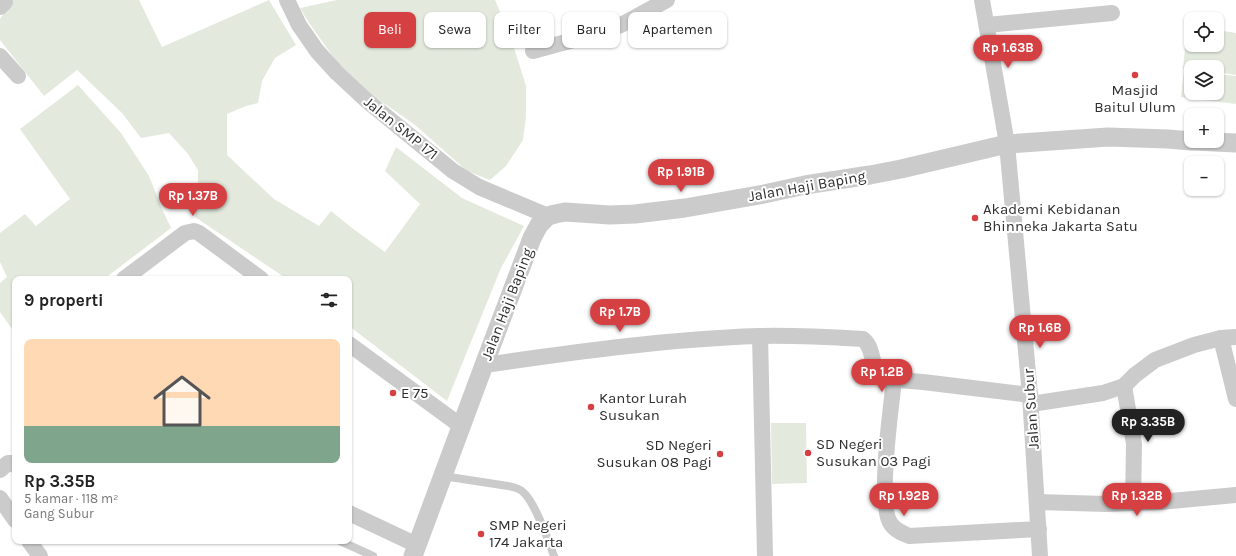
<!DOCTYPE html>
<html lang="id">
<head>
<meta charset="utf-8">
<style>
	body { margin:0; font-family:Karla,sans-serif; background:#f2f2f2; color:#222; height:100vh; display:flex; flex-direction:column; font-size:15px; white-space:nowrap }
	* { box-sizing:border-box; margin:0 }
	p { font-size:13px; color:#767676 }
	.icon { flex:none; width:22px; height:22px; fill:none; stroke:currentColor; stroke-width:2; stroke-linecap:round; stroke-linejoin:round }
	.map { position:relative; flex:1; overflow:hidden }
	.panel { position:absolute; left:12px; top:276px; width:340px; height:268px; display:flex; flex-direction:column; background:#fff; border-radius:8px; box-shadow:0 1px 3px #0004 }
	.panel>* { flex:none }
	.guide { position:absolute; left:364px; top:12px; width:380px; height:36px; display:flex; gap:8px }
	.buttons { position:absolute; left:1184px; top:12px; display:grid; gap:8px }
	.buttons a { display:grid; place-items:center; width:40px; height:40px; border-radius:8px; background:#fff; box-shadow:0 1px 3px #0004; font-size:20px }
	.price { position:absolute; translate:-50% -34px; padding:0 9px; border-radius:14px; background:#d54043; color:#fff; font-size:13px; line-height:26px; filter:drop-shadow(0 1px 2px #0008) }
	.price::after { content:''; position:absolute; left:50%; top:24px; width:12px; height:9px; margin-left:-6px; background:inherit; clip-path:polygon(0 0,100% 0,50% 100%) }
	.price.selected { background:#222; color:#fff }
	ul { padding:0; list-style:none }
	li { display:grid; align-content:center; gap:8px; height:212px; padding:0 12px }
	li span { display:grid; place-items:center; height:124px; border-radius:8px; color:#555 }
	li>.icon { margin-inline-start:auto }
	span .icon { width:72px; height:72px; fill:#fffc; stroke-width:1 }
	li b { font-size:17px }
	h2 { display:flex; justify-content:space-between; align-items:center; height:48px; padding:0 12px; font-size:17px }
	.tag { padding:0 14px; border-radius:8px; background:#fff; box-shadow:0 1px 3px #0004; font-size:14px; line-height:36px }
	.tag.selected { background:#d54043; color:#fff }
	.map>svg:first-child { display:block }
</style>
</head>
<body>
<div class="map">
<svg width="1236" height="556" viewBox="0 0 1236 556">
	<rect width="100%" height="100%" fill="#fff"/>
	<g fill="#e3eadd">
		<polygon points="13,0 139,0 162,47 269,0 296,45 275,58 262,81 258,103 246,106 227,114 227,155 274,199 319,226 331,211 352,228 385,252 420,204 385,171 396,147 462,198 524,226 501,268 447,401 349,326 349,279 287,279 195,217 198,201 198,170 188,154 169,133 141,138 122,113 77,70 44,96 0,40 0,19"/>
		<polygon points="337,0 495,0 510,35 526,86 526,117 523,140 506,166 490,180 467,171 415,125 365,90 339,65 309,23 300,8"/>
		<polygon points="1187,27 1191,27 1191,45 1217,45 1217,30 1236,33 1236,75 1217,72 1217,67 1191,67 1191,70 1183,69"/>
		<polygon points="1184,70 1191,71 1191,93 1217,93 1217,74 1236,76 1236,104 1181,97"/>
		<polygon points="78,85 121,133 149,176 162,209 171,228 104,279 15,279 15,333 0,312 0,283 7,277 0,262 0,233 25,214 36,226 70,199 20,129"/>
		<polygon points="771,423 806,423 807,483 772,484"/>
	</g>
	<g fill="none" stroke-linecap="round" stroke-linejoin="round">
		<g stroke="#cbcbcb" stroke-width="8">
			<path d="M443 476 508 486C513 487 519 488 523 492 535 502 548 540 554 556"/>
			<polyline points="340,541 373,556"/>
		</g>
		<g stroke="#cbcbcb" stroke-width="16">
			<polyline points="287,0 299,25 317,51 337,73 366,100 453,171 479,187 548,216"/>
			<polyline points="982,0 1007,144 1030,395 1040,556"/>
			<polyline points="0,7 5,2"/>
			<polyline points="987,25 1112,13"/>
			<polyline points="533,51 599,33 621,25 667,0"/>
			<polyline points="0,56 18,76"/>
			<polyline points="124,279 185,233 194,231 199,233 261,279"/>
			<polyline points="760,336 765,556"/>
			<polyline points="1221,338 1236,399"/>
			<polyline points="349,344 461,426"/>
			<path d="M484 365C575 352 667 339 759 336 794 335 829 337 863 339 876 349 869 372 886 379L923 382 1030 395"/>
			<path d="M894 381C891 407 877 506 891 524 895 530 902 533 909 536L1039 529"/>
			<polyline points="1124,386 1134,444 1133,503"/>
			<polyline points="1031,404 1103,393 1124,386 1135,375 1155,360 1194,345 1221,338 1236,337"/>
			<polyline points="0,470 8,463 11,463 15,465"/>
			<polyline points="0,498 15,520"/>
			<polyline points="1037,502 1106,504 1160,502 1236,495"/>
			<polyline points="349,513 417,545"/>
			<polyline points="29,541 40,556"/>
		</g>
		<g stroke="#cbcbcb" stroke-width="19">
			<polyline points="1194,141 1236,143"/>
			<polyline points="413,556 484,365 532,238 539,225 548,216 555,214 565,212 610,215 635,214 685,208 764,194 805,185 870,175 901,169 1007,144 1108,137 1168,139 1191,141"/>
		</g>
	</g>
	<g fill="#d54043" stroke="#fff" stroke-width="1.5">
		<circle cx="1135" cy="75" r="4"/>
		<circle cx="975" cy="218" r="4"/>
		<circle cx="393" cy="393" r="4"/>
		<circle cx="591" cy="407" r="4"/>
		<circle cx="808" cy="453" r="4"/>
		<circle cx="720" cy="454" r="4"/>
		<circle cx="481" cy="534" r="4"/>
	</g>
	<g text-anchor="middle" stroke-width="4" stroke-linejoin="round" paint-order="stroke">
		<g font-size="15" fill="#2e2e2e" stroke="#fff" text-anchor="start">
			<text x="1135" y="95" text-anchor="middle">Masjid<tspan x="1135" dy="17">Baitul Ulum</tspan></text>
			<text x="983" y="214">Akademi Kebidanan<tspan x="983" dy="17">Bhinneka Jakarta Satu</tspan></text>
			<text x="401" y="398">E 75</text>
			<text x="599" y="403">Kantor Lurah<tspan x="599" dy="17">Susukan</tspan></text>
			<text x="816" y="449">SD Negeri<tspan x="816" dy="17">Susukan 03 Pagi</tspan></text>
			<text x="712" y="450" text-anchor="end">SD Negeri<tspan x="712" dy="17">Susukan 08 Pagi</tspan></text>
			<text x="489" y="530">SMP Negeri<tspan x="489" dy="17">174 Jakarta</tspan></text>
		</g>
		<g font-size="15" fill="#2e2e2e" stroke="#fff">
			<text transform="translate(401 128) rotate(39)" y="5">Jalan SMP 171</text>
			<text transform="translate(807 186) rotate(-10)" y="5">Jalan Haji Baping</text>
			<text transform="translate(507 304) rotate(-69)" y="5">Jalan Haji Baping</text>
			<text transform="translate(1031 409) rotate(-94)" y="5">Jalan Subur</text>
		</g>
	</g>
</svg>
<div class="buttons">
<a><svg class="icon" aria-label="locate" viewBox="0 0 24 24"><circle cx="12" cy="12" r="6"/><path d="M12 2v4M12 18v4M2 12h4M18 12h4"/></svg></a>
<a><svg class="icon" aria-label="layers" viewBox="0 0 24 24"><path d="M12 4l9 5-9 5-9-5zM3 14l9 5 9-5"/></svg></a>
<a>+</a>
<a>−</a>
</div>
<b class="price" style="left:1008px;top:69px">Rp 1.63B</b>
<b class="price" style="left:681px;top:193px">Rp 1.91B</b>
<b class="price" style="left:193px;top:217px">Rp 1.37B</b>
<b class="price" style="left:620px;top:333px">Rp 1.7B</b>
<b class="price" style="left:1040px;top:349px">Rp 1.6B</b>
<b class="price" style="left:882px;top:393px">Rp 1.2B</b>
<b class="price selected" style="left:1148px;top:443px">Rp 3.35B</b>
<b class="price" style="left:904px;top:517px">Rp 1.92B</b>
<b class="price" style="left:1137px;top:517px">Rp 1.32B</b>
<div class="guide">
<a class="tag selected">Beli</a>
<a class="tag">Sewa</a>
<a class="tag">Filter</a>
<a class="tag">Baru</a>
<a class="tag">Apartemen</a>
</div>
<section class="panel">
<h2>9 properti<svg class="icon" aria-label="filters" viewBox="0 0 24 24"><path d="M4 7h16M4 17h16"/><circle cx="9" cy="7" r="2"/><circle cx="15" cy="17" r="2"/></svg></h2>
<ul>
<li><span style="background:linear-gradient(#ffd9b3 70%,#7fa58c 0)"><svg class="icon" aria-label="home" viewBox="0 0 24 24"><path d="M3 11l9-7 9 7M6 9v11h12V9"/></svg></span><div><b>Rp 3.35B</b><p>5 kamar · 118 m²</p><p>Gang Subur</p></div></li>
</ul>
</section>
</div>
</body>
</html>
